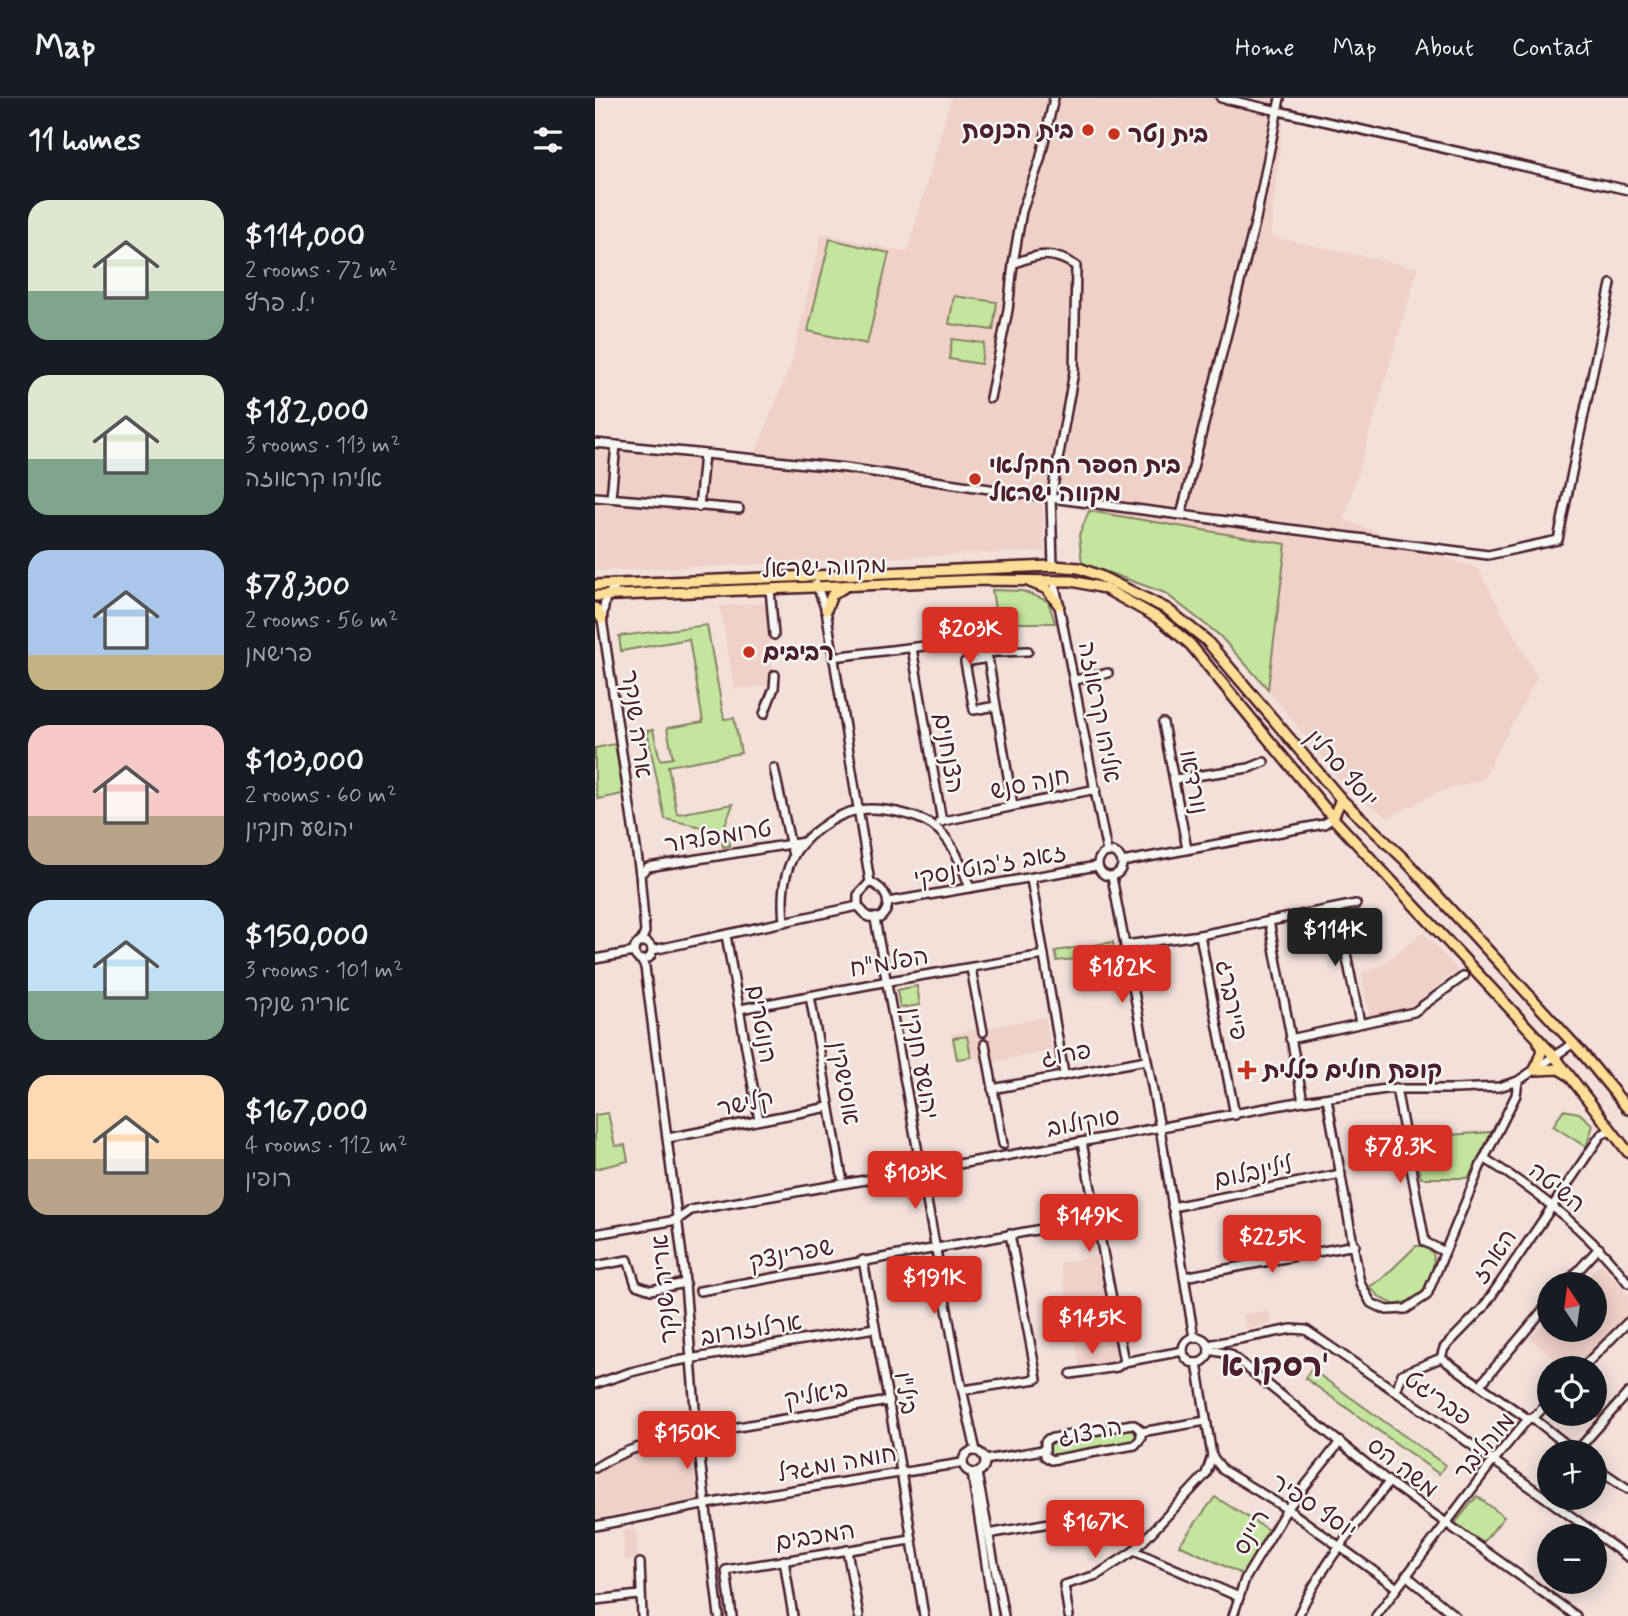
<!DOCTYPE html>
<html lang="en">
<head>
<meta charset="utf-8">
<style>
	body { margin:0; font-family:Mynerve,"Playpen Sans Hebrew",sans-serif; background:#242831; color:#f1f3f6; height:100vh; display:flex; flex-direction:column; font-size:26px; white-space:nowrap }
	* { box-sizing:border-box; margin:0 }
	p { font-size:23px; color:#9ea1a6 }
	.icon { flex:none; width:38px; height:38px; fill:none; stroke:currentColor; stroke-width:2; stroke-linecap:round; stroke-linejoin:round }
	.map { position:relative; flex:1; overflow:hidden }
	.panel { display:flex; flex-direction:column; background:#171b24; width:595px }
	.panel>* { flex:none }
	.needle { width:46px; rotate:347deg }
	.fabs { position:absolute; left:942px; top:1174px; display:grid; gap:14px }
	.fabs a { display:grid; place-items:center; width:70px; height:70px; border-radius:50%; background:#171b24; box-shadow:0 4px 18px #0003; font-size:35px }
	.price { position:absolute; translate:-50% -60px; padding:0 16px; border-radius:7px; background:#d93025; color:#fff; font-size:23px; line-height:46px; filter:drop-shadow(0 2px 4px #0008) }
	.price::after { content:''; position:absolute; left:50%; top:42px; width:21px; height:16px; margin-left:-10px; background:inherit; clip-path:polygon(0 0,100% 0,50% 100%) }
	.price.active { background:#222; color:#fff }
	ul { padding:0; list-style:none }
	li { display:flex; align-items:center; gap:21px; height:175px; padding:0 28px }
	li span { display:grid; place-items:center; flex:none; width:196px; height:140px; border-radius:21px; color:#555 }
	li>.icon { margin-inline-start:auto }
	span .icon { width:84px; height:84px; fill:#fffc; stroke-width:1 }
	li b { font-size:30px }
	h2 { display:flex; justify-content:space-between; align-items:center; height:84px; padding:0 28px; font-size:30px }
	header { display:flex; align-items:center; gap:42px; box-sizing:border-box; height:98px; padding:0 35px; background:#171b24; border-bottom:2px solid #363941 }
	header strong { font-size:33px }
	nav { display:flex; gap:38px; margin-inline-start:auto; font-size:24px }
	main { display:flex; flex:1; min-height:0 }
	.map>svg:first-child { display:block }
</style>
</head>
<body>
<header>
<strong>Map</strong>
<nav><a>Home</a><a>Map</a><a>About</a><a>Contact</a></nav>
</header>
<main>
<section class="panel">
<h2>11 homes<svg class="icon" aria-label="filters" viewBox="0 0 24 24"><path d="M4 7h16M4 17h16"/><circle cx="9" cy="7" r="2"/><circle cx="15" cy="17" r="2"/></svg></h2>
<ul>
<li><span style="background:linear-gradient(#dfe7d0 65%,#7fa58c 0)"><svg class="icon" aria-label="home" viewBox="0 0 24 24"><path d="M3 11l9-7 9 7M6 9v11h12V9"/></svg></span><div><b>$114,000</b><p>2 rooms · 72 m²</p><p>י.ל. פרץ</p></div></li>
<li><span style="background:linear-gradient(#dfe7d0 60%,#7fa58c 0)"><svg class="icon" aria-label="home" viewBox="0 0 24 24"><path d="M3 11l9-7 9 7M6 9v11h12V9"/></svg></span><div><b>$182,000</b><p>3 rooms · 113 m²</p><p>אליהו קראוזה</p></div></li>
<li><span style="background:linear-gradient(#a9c7e8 75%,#c2b280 0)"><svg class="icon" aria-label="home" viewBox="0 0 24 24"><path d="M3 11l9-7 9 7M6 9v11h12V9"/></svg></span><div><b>$78,300</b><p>2 rooms · 56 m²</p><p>פרישמן</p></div></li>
<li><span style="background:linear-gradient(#f6c9c9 65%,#b9a48a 0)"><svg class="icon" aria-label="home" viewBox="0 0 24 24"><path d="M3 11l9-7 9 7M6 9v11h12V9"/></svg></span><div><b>$103,000</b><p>2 rooms · 60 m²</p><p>יהושע חנקין</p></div></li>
<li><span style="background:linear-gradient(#bfe0f5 65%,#7fa58c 0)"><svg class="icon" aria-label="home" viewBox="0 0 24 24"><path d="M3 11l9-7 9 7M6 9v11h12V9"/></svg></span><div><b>$150,000</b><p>3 rooms · 101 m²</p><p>אריה שנקר</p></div></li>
<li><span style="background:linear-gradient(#ffd9b3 60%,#b9a48a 0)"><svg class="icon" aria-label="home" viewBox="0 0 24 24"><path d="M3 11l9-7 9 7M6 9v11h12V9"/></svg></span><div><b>$167,000</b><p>4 rooms · 112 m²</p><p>רופין</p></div></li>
</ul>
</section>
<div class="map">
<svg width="1033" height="1518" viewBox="0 0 1033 1518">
	<rect width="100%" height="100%" fill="#f2e0d9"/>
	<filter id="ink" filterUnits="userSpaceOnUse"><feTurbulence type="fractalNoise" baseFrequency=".0143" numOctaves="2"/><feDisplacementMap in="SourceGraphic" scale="14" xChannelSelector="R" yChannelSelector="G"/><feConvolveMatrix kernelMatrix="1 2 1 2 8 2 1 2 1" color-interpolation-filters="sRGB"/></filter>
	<g filter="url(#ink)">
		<g fill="#efd1c8">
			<polygon points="356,0 691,0 675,138 823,170 749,422 883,471 942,579 888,681 841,695 794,720 754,694 673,591 691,446 447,405 450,453 0,473 0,341 160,356 197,263 227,135 312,155"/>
			<polygon points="170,505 177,565 177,587 140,591 125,508"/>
			<polygon points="828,834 862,872 817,908 774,918 767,874 786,868"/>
			<polygon points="450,919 456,953 385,966 383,959 361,963 356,936"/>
			<polygon points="507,1157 524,1246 482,1254 465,1165"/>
			<polygon points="1006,1165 1033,1197 1033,1215 979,1270 969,1270 935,1240 954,1220 954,1232 999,1232 999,1186 985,1186"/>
			<polygon points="674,1212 676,1226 651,1231 648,1217"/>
			<polygon points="524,1247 527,1262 522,1266 485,1272 483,1255"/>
			<polygon points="95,1345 103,1402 0,1420 0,1376 25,1360 38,1355"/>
			<polygon points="41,1431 43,1462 30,1462 28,1433"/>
		</g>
		<g fill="#c3e59e" stroke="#868264" stroke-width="2">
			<polygon points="235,141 294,155 272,246 213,233"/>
			<polygon points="359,198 402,204 398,232 354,226"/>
			<polygon points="357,241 389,245 386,266 354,261"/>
			<polygon points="494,413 691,446 673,591 624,537 570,495 487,465 484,437"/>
			<polygon points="397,492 427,493 453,503 460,525 402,525"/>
			<polygon points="112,527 129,621 139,620 146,655 73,668 82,716 138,706 130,727 135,748 128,749 125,733 70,721 52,633 58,632 65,662 78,660 72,630 108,624 94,541 26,553 24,538"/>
			<polygon points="20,646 28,696 3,701 0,686 0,650"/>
			<polygon points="518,844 519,854 500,857 505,890 487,892 481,861 462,863 460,853"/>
			<polygon points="322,888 325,907 305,910 302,892"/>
			<polygon points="372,938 376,959 362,961 358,940"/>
			<polygon points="968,1012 984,1015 998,1027 991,1049 958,1028"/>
			<polygon points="13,1015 20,1048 30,1047 33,1063 0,1071 0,1017"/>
			<polygon points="897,1034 873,1080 826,1080 814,1040"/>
			<path d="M821 1148H828L838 1155C841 1170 832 1194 818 1202 813 1204 806 1205 800 1207L786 1200 774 1189 787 1181Z"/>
			<polygon points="500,1213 502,1229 480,1232 477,1217"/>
			<polygon points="716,1271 850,1367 844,1376 710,1280"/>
			<polygon points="537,1326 546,1334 540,1347 456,1362 450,1358 450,1344"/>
			<polygon points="882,1398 909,1419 887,1446 860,1425"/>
			<polygon points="620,1399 675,1433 649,1477 584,1447"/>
		</g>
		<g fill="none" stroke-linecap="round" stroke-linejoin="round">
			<defs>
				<g id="minor">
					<polyline points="626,0 1033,92"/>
					<path d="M418 166C443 155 458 153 481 168L479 274 456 400 458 468"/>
					<polyline points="395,300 413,212 418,166 427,113 445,62 459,0"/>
					<polyline points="0,345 251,370 456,400 893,457 963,442 1016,186"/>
					<polyline points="0,399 144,411"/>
					<polyline points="16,400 21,347"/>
					<polyline points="104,409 109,356"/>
					<polyline points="586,417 661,121 685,0"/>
					<polyline points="459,482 512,754"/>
					<polyline points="221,486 231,512 275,784"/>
					<polyline points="23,487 11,498 7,521 45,776 50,834 46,844"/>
					<polyline points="175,491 179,537"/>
					<polyline points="317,550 347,724"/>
					<polyline points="238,559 346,546 379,555 433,553"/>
					<polyline points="480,582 513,575"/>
					<polyline points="401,608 379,612 370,564 393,560 418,708"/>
					<polyline points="169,616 179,590 180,577"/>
					<polyline points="568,625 592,751"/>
					<polyline points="179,670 198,758"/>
					<polyline points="580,681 654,670 669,664"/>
					<polyline points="344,724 501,691"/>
					<circle cx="515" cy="766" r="12"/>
					<polyline points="527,764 729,726 738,720"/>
					<polyline points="45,776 53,769 209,744"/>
					<polyline points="517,779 565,1030 599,1240"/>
					<polyline points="436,781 469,976"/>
					<path d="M275 784C291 791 300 807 285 820L273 819 263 808V797Z"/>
					<polyline points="293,804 502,768"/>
					<polyline points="742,810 765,925"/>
					<polyline points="280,821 365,1282 381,1353"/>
					<polyline points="674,823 708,1003"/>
					<path d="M189 824C187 803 187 782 197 761 206 740 241 715 264 712 284 708 320 716 337 727 359 742 366 767 375 790"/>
					<polyline points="131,837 164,1022"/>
					<polyline points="605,837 640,1017"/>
					<circle cx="48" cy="853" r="9"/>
					<polyline points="530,847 605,837 761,806"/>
					<polyline points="58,852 263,808"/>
					<polyline points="0,861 39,854"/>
					<polyline points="46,862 50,869 89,1173 102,1336 124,1518"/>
					<polyline points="376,870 388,934"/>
					<polyline points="215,898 247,1079"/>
					<polyline points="145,911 288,884 449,857"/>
					<polyline points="695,941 819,914 869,878"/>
					<polyline points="390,946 408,1046"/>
					<polyline points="801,990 830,1144 848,1153"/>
					<polyline points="397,991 551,962"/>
					<polyline points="732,1000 765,1185 776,1205 792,1212 811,1211 832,1197 885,1069 921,997 923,983"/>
					<polyline points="73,1040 234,1009"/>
					<polyline points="487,1044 529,1264"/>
					<path d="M889 1060C943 1094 995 1134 1033 1185"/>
					<polyline points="577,1109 746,1076"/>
					<polyline points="0,1136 82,1122 96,1112 410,1058 708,1003 791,991 860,991 904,989 923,983 977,946"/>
					<polyline points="268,1162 306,1373 329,1518"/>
					<polyline points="0,1168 33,1162 41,1187 56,1192 90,1185"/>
					<polyline points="589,1179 760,1147"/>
					<polyline points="971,1186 1004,1150"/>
					<polyline points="105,1193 502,1121"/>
					<circle cx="601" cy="1252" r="13"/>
					<polyline points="613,1247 697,1231 711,1232 835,1317 1033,1459"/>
					<polyline points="614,1252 635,1256 794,1384 981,1518"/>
					<polyline points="846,1260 933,1321"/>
					<polyline points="987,1270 1033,1224"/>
					<polyline points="476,1276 522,1269 529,1264 588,1253"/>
					<polyline points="0,1286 36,1274 76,1264 280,1230"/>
					<polyline points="886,1286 954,1205"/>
					<polyline points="368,1292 442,1281 415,1136"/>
					<polyline points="801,1293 807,1276 846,1260 849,1250 888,1210 1006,1037 1012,1034 1019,1035"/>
					<polyline points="938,1320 981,1354 1033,1295"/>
					<path d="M537 1326C544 1329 546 1332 546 1340L540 1347 456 1362 450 1358V1344L453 1341Z"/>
					<polyline points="114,1334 293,1303"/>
					<polyline points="546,1334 611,1323"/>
					<circle cx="379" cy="1364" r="11"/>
					<polyline points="617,1358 628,1372 692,1411 801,1489"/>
					<polyline points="390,1362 448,1352"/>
					<polyline points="999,1368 1033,1391"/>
					<path d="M0 1370C32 1349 65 1342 102 1336"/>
					<polyline points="377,1375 399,1518"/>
					<polyline points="382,1375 409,1518"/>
					<polyline points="0,1428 123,1404 367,1365"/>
					<polyline points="393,1436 504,1416"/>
					<polyline points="252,1452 264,1518"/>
					<polyline points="539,1453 644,1499"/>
					<polyline points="189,1462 198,1518"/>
					<polyline points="45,1465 47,1518"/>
					<polyline points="811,1477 860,1518"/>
					<polyline points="0,1502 44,1497"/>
					<polyline points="137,1518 131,1472 316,1442"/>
					<polyline points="474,1518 469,1487 502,1477 539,1453 611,1376 617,1358 602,1265"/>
					<polyline points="638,1518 650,1481 692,1411 745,1344"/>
					<path d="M703 1518C725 1469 762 1426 794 1384"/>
					<polyline points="781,1518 899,1362 933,1321 938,1320 954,1304"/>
				</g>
				<g id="major">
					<polyline points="435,484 452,491 464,507"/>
					<polyline points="0,487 458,468 484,470 507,479 572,511 611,542 746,701 810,762 875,833 988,956 1033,1011"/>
					<polyline points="0,498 386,482 477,483 509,490 565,521 595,546 738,720 960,959 1033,1054"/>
					<polyline points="0,510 7,521"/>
					<polyline points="231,512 237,497 251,488"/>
					<polyline points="738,720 746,701"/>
					<polyline points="940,972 947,952 944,945"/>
					<polyline points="940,972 964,971 972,976"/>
				</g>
			</defs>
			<use href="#minor" stroke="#4a1f2b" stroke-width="12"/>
			<use href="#major" stroke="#4a1f2b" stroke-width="14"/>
			<use href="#minor" stroke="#f6f6f2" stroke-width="7"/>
			<use href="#major" stroke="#fdde96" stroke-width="9"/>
		</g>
	</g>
	<g fill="#c8321e" stroke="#f6f6f2" stroke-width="2.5">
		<circle cx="493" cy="32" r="7"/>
		<circle cx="519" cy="36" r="7"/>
		<circle cx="380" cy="381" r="7"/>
		<circle cx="154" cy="554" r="7"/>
		<path d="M648.5 961.5h7v7h7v7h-7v7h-7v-7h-7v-7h7z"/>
	</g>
	<g text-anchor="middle" stroke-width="5" stroke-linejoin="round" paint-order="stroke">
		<g font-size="24" font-weight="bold" fill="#4a1f2b" stroke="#f6f6f2" text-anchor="start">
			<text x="479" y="40" text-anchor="end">בית הכנסת</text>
			<text x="533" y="44">בית נטר</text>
			<text x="394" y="375">בית הספר החקלאי<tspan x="394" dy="28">מקווה ישראל</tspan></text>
			<text x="168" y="562">רביבים</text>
			<text x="668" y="980">קופת חולים כללית</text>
		</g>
		<g font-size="24" fill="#4a1f2b" stroke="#f6f6f2">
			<text transform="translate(229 469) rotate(-2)" y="8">מקווה ישראל</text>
			<text transform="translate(505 614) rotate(79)" y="8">אליהו קראוזה</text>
			<text transform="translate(42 626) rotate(82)" y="8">אריה שנקר</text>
			<text transform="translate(354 655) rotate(80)" y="8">הצנחנים</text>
			<text transform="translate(747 670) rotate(48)" y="8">יוסף סרלין</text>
			<text transform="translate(599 684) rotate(79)" y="8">נורדאו</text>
			<text transform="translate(435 685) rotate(-12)" y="8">חנה סנש</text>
			<text transform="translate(123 738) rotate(-9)" y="8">טרומפלדור</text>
			<text transform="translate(395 767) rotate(-10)" y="8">זאב ז'בוטינסקי</text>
			<text transform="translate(294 864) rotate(-10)" y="8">הפלמ"ח</text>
			<text transform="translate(637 902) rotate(79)" y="8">פיירברג</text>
			<text transform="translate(167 926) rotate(80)" y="8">הנוטרים</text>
			<text transform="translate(471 956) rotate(-11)" y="8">פרוג</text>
			<text transform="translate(326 965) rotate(80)" y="8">יהושע חנקין</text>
			<text transform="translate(250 985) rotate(80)" y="8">אוסישקין</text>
			<text transform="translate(150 1005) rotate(-11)" y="8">קלישר</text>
			<text transform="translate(488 1024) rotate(-10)" y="8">סוקולוב</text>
			<text transform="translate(658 1074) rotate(-11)" y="8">לילינבלום</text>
			<text transform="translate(962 1089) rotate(39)" y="8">השיטה</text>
			<text transform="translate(196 1156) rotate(-11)" y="8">שפרינצק</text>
			<text transform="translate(899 1158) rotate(-56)" y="8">הארז</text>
			<text transform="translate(69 1191) rotate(-95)" y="8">אריה שנקר</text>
			<text transform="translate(156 1231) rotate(-9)" y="8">ארלוזורוב</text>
			<text transform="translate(311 1295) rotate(80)" y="8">ביל"ו</text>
			<text transform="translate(221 1296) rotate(-10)" y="8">ביאליק</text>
			<text transform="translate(843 1300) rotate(36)" y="8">פבריגט</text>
			<text transform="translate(495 1334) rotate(-11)" y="8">הרצוג</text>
			<text transform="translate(889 1348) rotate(-50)" y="8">מוהליבר</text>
			<text transform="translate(242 1365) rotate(-10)" y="8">חומה ומגדל</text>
			<text transform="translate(808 1369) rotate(38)" y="8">משה הס</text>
			<text transform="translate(719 1408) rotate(34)" y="8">יוסף ספיר</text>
			<text transform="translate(656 1434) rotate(-59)" y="8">ריינס</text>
			<text transform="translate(220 1438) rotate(-9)" y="8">המכבים</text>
		</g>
		<g font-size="32" font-weight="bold" fill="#4a1f2b" stroke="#f6f6f2">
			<text x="680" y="1278">רסקו א'</text>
		</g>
	</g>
</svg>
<div class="fabs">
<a><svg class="needle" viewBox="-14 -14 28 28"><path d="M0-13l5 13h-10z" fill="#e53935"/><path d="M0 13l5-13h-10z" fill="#9ea1a6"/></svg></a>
<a><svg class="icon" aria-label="locate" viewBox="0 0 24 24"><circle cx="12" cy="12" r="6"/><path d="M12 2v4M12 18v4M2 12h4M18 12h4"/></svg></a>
<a>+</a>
<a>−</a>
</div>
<b class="price" style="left:375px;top:569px">$203K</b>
<b class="price active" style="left:740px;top:870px">$114K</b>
<b class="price" style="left:527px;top:907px">$182K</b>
<b class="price" style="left:805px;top:1087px">$78.3K</b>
<b class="price" style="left:320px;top:1113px">$103K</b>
<b class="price" style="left:494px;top:1156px">$149K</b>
<b class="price" style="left:677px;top:1177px">$225K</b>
<b class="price" style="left:339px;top:1218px">$191K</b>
<b class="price" style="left:497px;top:1258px">$145K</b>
<b class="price" style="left:92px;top:1373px">$150K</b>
<b class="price" style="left:500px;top:1462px">$167K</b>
</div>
</main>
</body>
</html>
